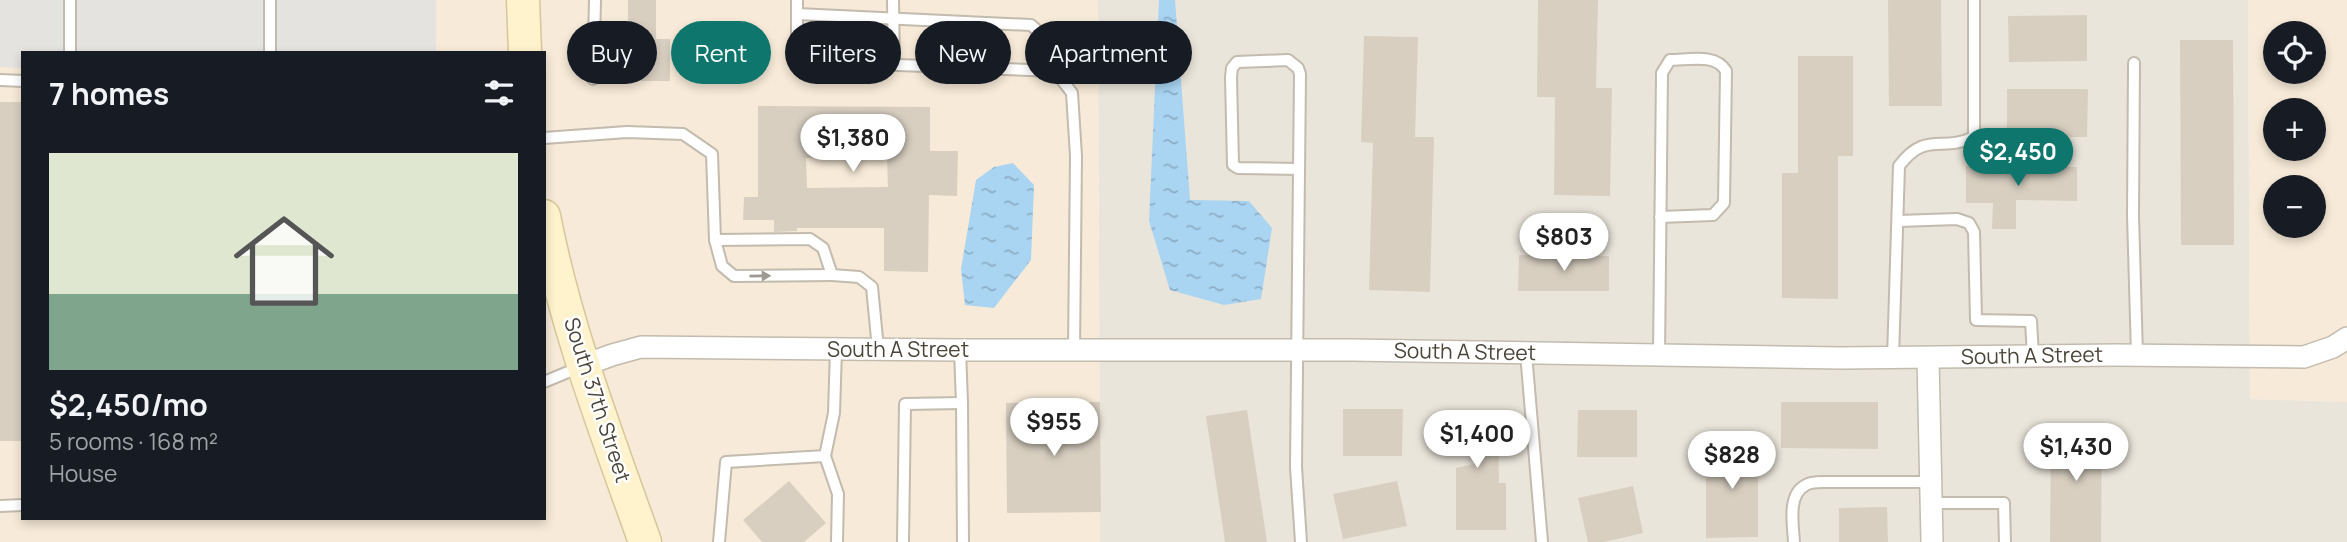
<!DOCTYPE html>
<html lang="en">
<head>
<meta charset="utf-8">
<style>
	body { margin:0; font-family:Manrope,sans-serif; background:#20242c; color:#f1f3f6; height:100vh; display:flex; flex-direction:column; font-size:26px; white-space:nowrap }
	* { box-sizing:border-box; margin:0 }
	p { font-size:23px; color:#9ea1a6 }
	.icon { flex:none; width:38px; height:38px; fill:none; stroke:currentColor; stroke-width:2; stroke-linecap:round; stroke-linejoin:round }
	.map { position:relative; flex:1; overflow:hidden }
	.drawer { position:absolute; left:21px; top:51px; width:525px; height:469px; display:flex; flex-direction:column; background:#171b24; border-radius:0px; box-shadow:0 4px 10px #0003 }
	.drawer>* { flex:none }
	.top-card { position:absolute; left:567px; top:21px; width:665px; height:63px; display:flex; gap:14px }
	.tools { position:absolute; left:2263px; top:21px; display:grid; gap:14px }
	.tools a { display:grid; place-items:center; width:63px; height:63px; border-radius:50%; background:#171b24; box-shadow:0 4px 10px #0003; font-size:35px }
	.price { position:absolute; translate:-50% -60px; padding:0 16px; border-radius:24px; background:#fff; color:#222; font-size:23px; line-height:46px; filter:drop-shadow(0 2px 4px #0008) }
	.price::after { content:''; position:absolute; left:50%; top:42px; width:21px; height:16px; margin-left:-10px; background:inherit; clip-path:polygon(0 0,100% 0,50% 100%) }
	.price.active { background:#0f766e; color:#fff }
	ul { padding:0; list-style:none }
	li { display:grid; align-content:center; gap:14px; height:371px; padding:0 28px }
	li+li { border-top:2px solid #363941 }
	li span { display:grid; place-items:center; height:217px; border-radius:0px; color:#555 }
	li>.icon { margin-inline-start:auto }
	span .icon { width:126px; height:126px; fill:#fffc; stroke-width:1 }
	li b { font-size:30px }
	h2 { display:flex; justify-content:space-between; align-items:center; height:84px; padding:0 28px; font-size:30px }
	.tag { padding:0 24px; border-radius:32px; background:#171b24; box-shadow:0 4px 10px #0003; font-size:24px; line-height:63px }
	.tag.active { background:#0f766e; color:#fff }
	.map>svg:first-child { display:block }
</style>
</head>
<body>
<div class="map">
<svg width="2347" height="542" viewBox="0 0 2347 542">
	<defs>
		<pattern id="water-ripples" width="26" height="14" patternUnits="userSpaceOnUse" patternTransform="scale(1.75)"><rect width="26" height="14" fill="#a9d4f2"/><path d="M2 4q2-2 4 0t4 0M15 11q2-2 4 0t4 0" fill="none" stroke="#8caec5"/></pattern>
	</defs>
	<rect width="100%" height="100%" fill="#f6f3ec"/>
	<polygon fill="#eae5da" points="1098,0 2248,0 2250,399 2347,402 2347,542 1100,542"/>
	<g fill="#f7ead8" fill-rule="evenodd">
		<path d="M0 0H1098L1100 542H0ZM23 52H544V518H23Z"/>
		<path d="M2248 0H2347V402L2250 399ZM2275 33H2314V72H2275ZM2275 110H2314V149H2275ZM2275 187H2314V226H2275Z"/>
	</g>
	<polygon fill="#e5e3e0" points="0,0 436,0 436,52 23,52 23,68 0,67"/>
	<g fill="url(#water-ripples)">
		<polygon points="1159,0 1175,0 1190,200 1249,201 1272,228 1261,299 1224,305 1170,290 1149,221"/>
		<polygon points="1013,163 1034,185 1031,260 994,308 965,305 961,269 976,180 994,167"/>
	</g>
	<g fill="#d8cfc1" fill-rule="evenodd">
		<polygon points="628,0 656,0 656,39 670,39 670,81 628,81"/>
		<polygon points="1538,0 1598,0 1596,88 1612,88 1610,196 1554,195 1555,97 1537,97"/>
		<polygon points="1888,0 1941,0 1942,106 1889,106"/>
		<polygon points="2087,15 2087,61 2009,62 2008,16"/>
		<polygon points="1364,36 1418,37 1415,137 1434,137 1430,292 1369,290 1373,143 1361,142"/>
		<polygon points="2180,40 2233,40 2234,245 2181,245"/>
		<polygon points="1798,56 1853,56 1853,156 1838,156 1838,299 1782,298 1782,173 1798,173"/>
		<polygon points="2007,89 2088,89 2087,137 2007,137"/>
		<rect x="0" y="102" width="23" height="339"/>
		<path d="M758 106 930 107V151H958L957 196 929 195 928 272 884 271V228H797V231L774 232V220H743L744 197H758ZM887 156 888 187 807 188 806 158Z"/>
		<polygon points="1966,166 2077,167 2077,201 2016,200 2016,229 1992,229 1993,203 1966,203"/>
		<polygon points="1519,255 1609,256 1609,291 1518,291"/>
		<polygon points="1100,402 1101,512 1007,513 1006,403"/>
		<polygon points="1781,402 1878,402 1878,449 1781,448"/>
		<polygon points="1343,409 1403,409 1402,456 1343,456"/>
		<polygon points="1247,410 1267,542 1225,542 1206,416"/>
		<polygon points="1446,410 1498,410 1499,483 1506,483 1506,530 1456,530 1456,468 1478,463 1478,456 1446,456"/>
		<polygon points="1578,410 1637,410 1637,457 1577,457"/>
		<polygon points="2051,423 2102,423 2101,542 2050,542"/>
		<polygon points="1695,444 1758,444 1758,537 1706,538 1706,471 1734,464 1734,458 1695,458"/>
		<polygon points="789,481 826,523 804,542 762,542 743,520"/>
		<polygon points="1397,481 1407,526 1343,539 1333,494"/>
		<polygon points="1633,486 1643,533 1604,542 1588,542 1578,498"/>
		<polygon points="1887,507 1888,542 1839,542 1839,508"/>
	</g>
	<g fill="none" stroke-linecap="round" stroke-linejoin="round">
		<defs>
			<g id="lane">
				<polyline points="797,0 797,46 818,62 1055,71 1072,93 1076,156 1074,350"/>
				<polyline points="893,0 894,64"/>
				<polyline points="797,14 1031,25 1039,32 1055,71"/>
				<polyline points="70,52 70,0"/>
				<polyline points="270,52 270,0"/>
				<polyline points="2134,63 2133,215 2137,355"/>
				<polyline points="593,79 595,0"/>
				<polyline points="0,80 23,81"/>
				<polyline points="544,138 627,132 683,134 712,154 715,240 810,239 823,248 832,275 859,277 872,287 878,349"/>
				<polyline points="1299,169 1238,168 1233,165 1231,77 1232,68 1237,62 1288,60 1298,68 1300,74 1296,467 1301,542"/>
				<polyline points="1898,221 1957,219 1969,223 1974,232 1976,320 2031,321 2033,356"/>
				<polyline points="715,240 722,266 734,276 832,275"/>
				<polyline points="960,350 962,403 963,542"/>
				<polyline points="1526,353 1542,542"/>
				<path d="M1659 355 1662 73 1670 60C1688 60 1716 53 1726 71L1724 203 1713 215 1660 217"/>
				<path d="M1893 358 1899 166C1926 130 1942 153 1974 137V0"/>
				<polyline points="544,382 580,367"/>
				<polyline points="825,456 838,494 837,542"/>
				<polyline points="1931,503 2004,503 2005,542"/>
				<polyline points="0,506 23,505"/>
				<polyline points="719,542 726,462 825,456 834,413 836,349"/>
				<polyline points="903,542 905,404 962,403"/>
				<path d="M1794 542C1793 525 1787 494 1806 485 1810 482 1818 482 1823 482H1931"/>
			</g>
			<g id="street">
				<polyline points="1928,358 1932,542"/>
				<polyline points="582,366 612,355 641,347 960,350 1350,350 1840,358 2116,355 2304,357 2333,347 2347,338"/>
			</g>
			<g id="secondary">
				<polyline points="523,0 525,52"/>
				<path d="M544 216C566 329 607 435 645 542"/>
			</g>
		</defs>
		<use href="#lane" stroke="#c2bbae" stroke-width="14"/>
		<use href="#street" stroke="#c2bbae" stroke-width="24"/>
		<use href="#secondary" stroke="#d6c79b" stroke-width="35"/>
		<use href="#lane" stroke="#fff" stroke-width="10"/>
		<use href="#street" stroke="#fff" stroke-width="21"/>
		<use href="#secondary" stroke="#fff3cd" stroke-width="32"/>
	</g>
	<defs><path id="oneway-solid" d="M-6-.8H1V-3.2L6.5 0L1 3.2V.8H-6Z" transform="scale(1.75)"/></defs>
	<use fill="#9c9892" href="#oneway-solid" transform="translate(760 276) rotate(-1)"/>
	<g text-anchor="middle" stroke-width="5" stroke-linejoin="round" paint-order="stroke">
		<g font-size="21" fill="#4b4439" stroke="#fff">
			<text x="898" y="357">South A Street</text>
			<text transform="translate(1465 352) rotate(1)" y="7">South A Street</text>
			<text transform="translate(2032 356) rotate(-1)" y="7">South A Street</text>
			<text transform="translate(597 400) rotate(72)" y="7">South 37th Street</text>
		</g>
	</g>
</svg>
<div class="tools">
<a><svg class="icon" aria-label="locate" viewBox="0 0 24 24"><circle cx="12" cy="12" r="6"/><path d="M12 2v4M12 18v4M2 12h4M18 12h4"/></svg></a>
<a>+</a>
<a>−</a>
</div>
<b class="price" style="left:853px;top:174px">$1,380</b>
<b class="price active" style="left:2018px;top:188px">$2,450</b>
<b class="price" style="left:1564px;top:273px">$803</b>
<b class="price" style="left:1054px;top:458px">$955</b>
<b class="price" style="left:1477px;top:470px">$1,400</b>
<b class="price" style="left:2076px;top:483px">$1,430</b>
<b class="price" style="left:1732px;top:491px">$828</b>
<div class="top-card">
<a class="tag">Buy</a>
<a class="tag active">Rent</a>
<a class="tag">Filters</a>
<a class="tag">New</a>
<a class="tag">Apartment</a>
</div>
<section class="drawer">
<h2>7 homes<svg class="icon" aria-label="filters" viewBox="0 0 24 24"><path d="M4 7h16M4 17h16"/><circle cx="9" cy="7" r="2"/><circle cx="15" cy="17" r="2"/></svg></h2>
<ul>
<li><span style="background:linear-gradient(#dfe7d0 65%,#7fa58c 0)"><svg class="icon" aria-label="home" viewBox="0 0 24 24"><path d="M3 11l9-7 9 7M6 9v11h12V9"/></svg></span><div><b>$2,450/mo</b><p>5 rooms · 168 m²</p><p>House</p></div></li>
</ul>
</section>
</div>
</body>
</html>
